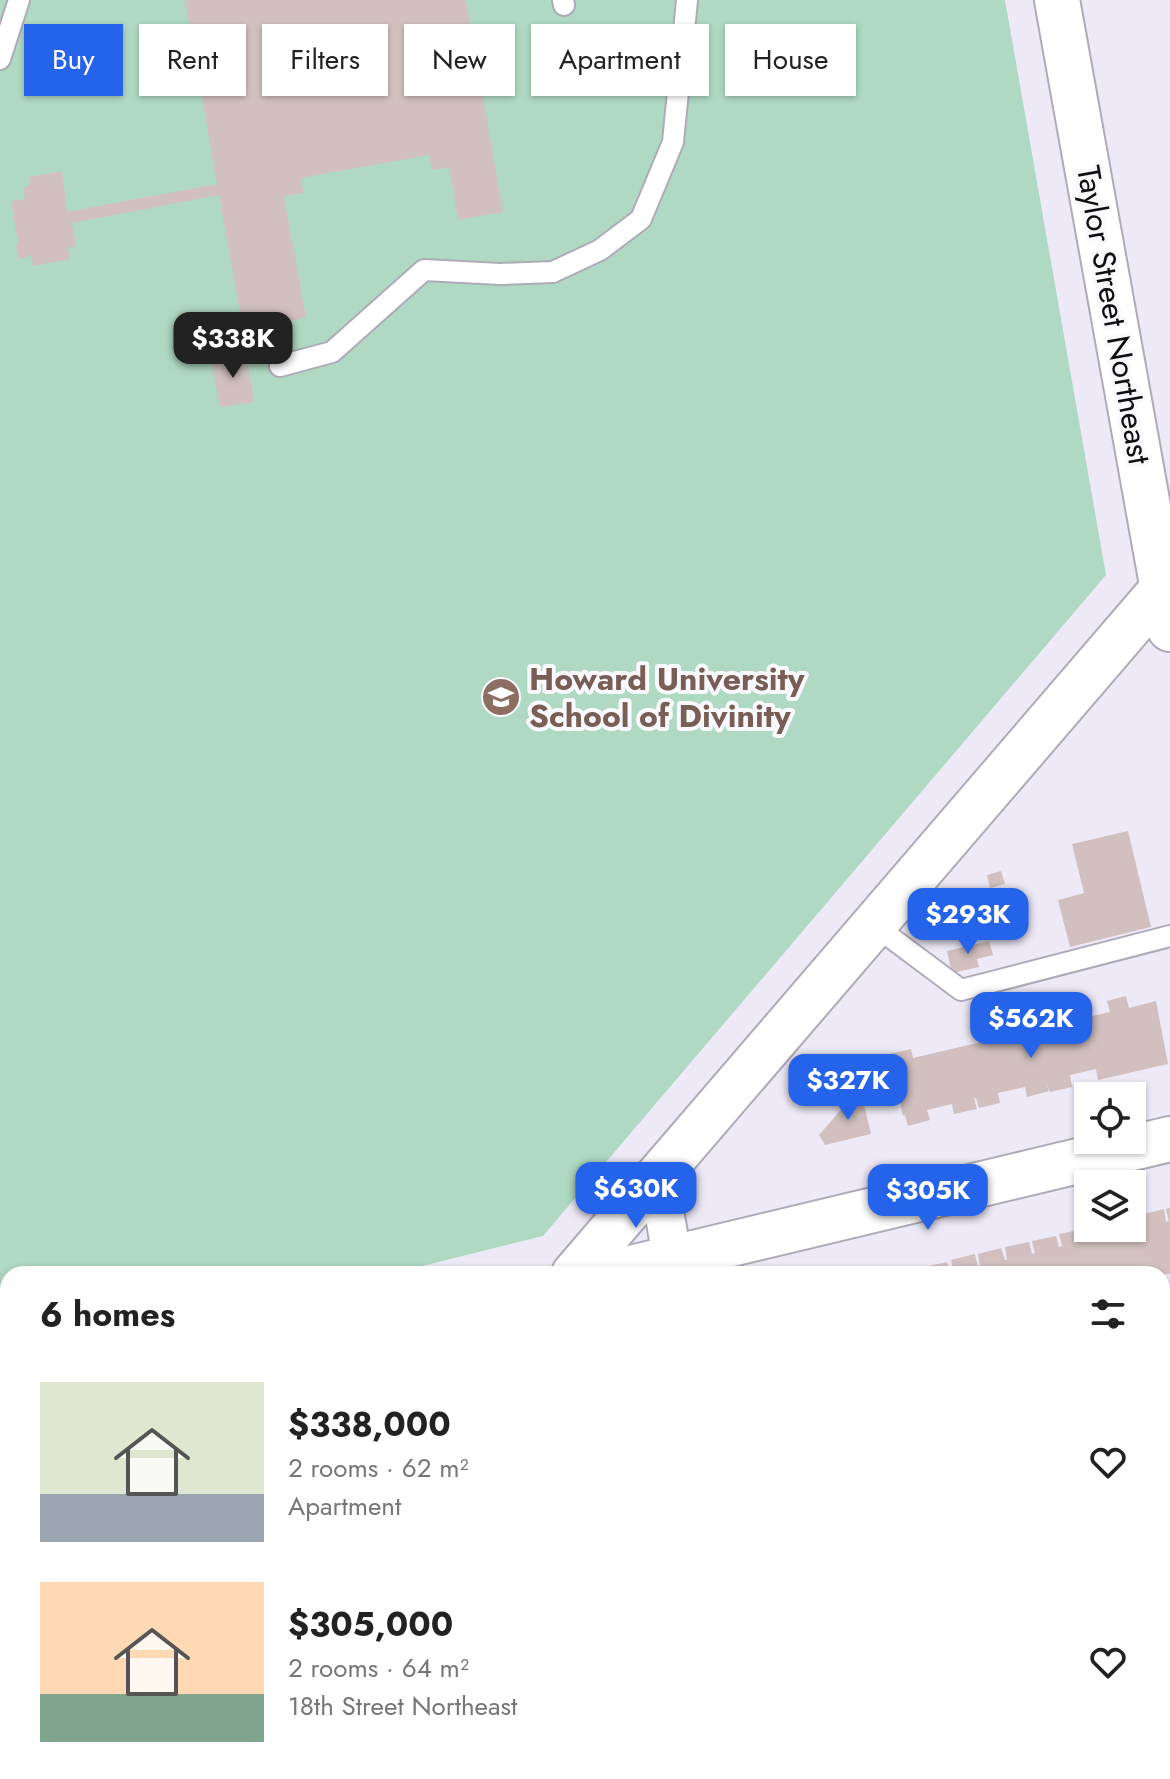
<!DOCTYPE html>
<html lang="en">
<head>
<meta charset="utf-8">
<style>
	body { margin:0; font-family:Jost,sans-serif; background:#f6f6f6; color:#222; height:100vh; display:flex; flex-direction:column; font-size:30px; white-space:nowrap }
	* { box-sizing:border-box; margin:0 }
	p { font-size:26px; color:#767676 }
	.icon { flex:none; width:44px; height:44px; fill:none; stroke:currentColor; stroke-width:2; stroke-linecap:round; stroke-linejoin:round }
	.map { position:relative; flex:1; overflow:hidden }
	.panel { position:absolute; left:0px; top:1266px; width:1170px; height:514px; display:flex; flex-direction:column; background:#fff; border-radius:24px 24px 0 0; box-shadow:0 2px 6px #0004 }
	.panel>* { flex:none }
	.top-card { position:absolute; left:24px; top:24px; width:1122px; height:72px; display:flex; gap:16px }
	.buttons { position:absolute; left:1074px; top:1082px; display:grid; gap:16px }
	.buttons a { display:grid; place-items:center; width:72px; height:72px; border-radius:0px; background:#fff; box-shadow:0 2px 6px #0004; font-size:40px }
	.price { position:absolute; translate:-50% -68px; padding:0 18px; border-radius:16px; background:#2563eb; color:#fff; font-size:26px; line-height:52px; filter:drop-shadow(0 2px 4px #0008) }
	.price::after { content:''; position:absolute; left:50%; top:48px; width:24px; height:18px; margin-left:-12px; background:inherit; clip-path:polygon(0 0,100% 0,50% 100%) }
	.price.selected { background:#222; color:#fff }
	ul { padding:0; list-style:none }
	li { display:flex; align-items:center; gap:24px; height:200px; padding:0 40px }
	li span { display:grid; place-items:center; flex:none; width:224px; height:160px; border-radius:0px; color:#555 }
	li>.icon { margin-inline-start:auto }
	span .icon { width:96px; height:96px; fill:#fffc; stroke-width:1 }
	li b { font-size:34px }
	h2 { display:flex; justify-content:space-between; align-items:center; height:96px; padding:0 40px; font-size:34px }
	.tag { padding:0 28px; border-radius:0px; background:#fff; box-shadow:0 2px 6px #0004; font-size:28px; line-height:72px }
	.tag.selected { background:#2563eb; color:#fff }
	.map>svg:first-child { display:block }
</style>
</head>
<body>
<div class="map">
<svg width="1170" height="1779" viewBox="0 0 1170 1779">
	<rect width="100%" height="100%" fill="#ede9f7"/>
	<polygon fill="#afd9c2" points="0,0 1005,0 1106,575 543,1236 390,1274 8,1274 8,1369 0,1371"/>
	<g fill="#d1c0bf">
		<polygon points="185,0 466,0 503,212 458,220 449,167 432,170 429,155 301,178 304,193 284,196 306,318 243,329 219,195 72,223 76,246 68,248 70,259 33,266 31,255 22,259 17,256 16,246 18,243 11,201 25,199 23,188 30,186 29,177 62,171 67,212 217,184"/>
		<polygon points="246,352 254,402 220,407 211,358"/>
		<polygon points="1128,831 1151,927 1070,947 1058,900 1084,893 1072,844"/>
		<polygon points="1001,871 1005,884 990,888 987,875"/>
		<polygon points="980,918 983,929 972,932 969,921"/>
		<polygon points="989,941 993,955 977,959 979,967 952,973 947,951"/>
		<polygon points="1126,996 1129,1008 1156,1001 1168,1064 1098,1080 1096,1069 1070,1075 1072,1087 1050,1092 1046,1082 1049,1091 1027,1097 1025,1087 998,1093 1000,1103 979,1108 976,1098 974,1098 977,1109 954,1114 952,1104 927,1110 930,1120 908,1126 905,1115 903,1116 889,1054 911,1049 913,1058 1037,1029 1033,1011 1053,1006 1057,1024 1110,1012 1107,1001"/>
		<polygon points="860,1088 871,1134 825,1145 819,1135"/>
		<polygon points="1170,1208 1170,1274 954,1274 951,1260 975,1254 978,1267 980,1266 978,1254 1001,1248 1005,1260 1007,1260 1005,1247 1029,1242 1032,1254 1035,1253 1032,1241 1056,1236 1059,1247 1062,1246 1059,1234 1083,1229 1086,1241 1088,1240 1086,1228 1111,1228 1113,1234 1115,1234 1114,1228 1132,1228 1132,1217 1137,1216 1140,1228 1143,1227 1140,1215 1164,1209 1166,1222 1169,1221 1166,1209"/>
		<polygon points="947,1262 950,1274 927,1274 925,1267"/>
		<polygon points="921,1267 923,1274 896,1274 896,1273"/>
		<polygon points="1166,1466 1170,1488 1170,1506 1162,1508 1162,1467"/>
		<polygon points="1170,1647 1170,1694 1166,1695 1162,1654 1163,1649"/>
		<polygon points="337,1772 365,1772 359,1779 345,1779"/>
		<polygon points="598,1772 646,1772 647,1779 599,1779"/>
		<polygon points="836,1772 876,1772 876,1773 869,1775 870,1779 838,1779"/>
		<polygon points="1030,1772 1050,1772 1050,1776 1031,1779"/>
	</g>
	<g fill="none" stroke-linecap="round" stroke-linejoin="round">
		<defs>
			<g id="lane">
				<polyline points="563,0 564,5"/>
				<polyline points="0,59 19,0"/>
				<polyline points="280,366 332,352 424,270 500,274 553,272 600,250 641,219 673,142 687,0"/>
				<polyline points="874,925 961,990 1170,936"/>
				<polyline points="1162,1381 1170,1380"/>
				<polyline points="1162,1769 1170,1768"/>
				<polyline points="526,1772 527,1779"/>
				<polyline points="476,1779 483,1772"/>
				<polyline points="1099,1779 1141,1772"/>
			</g>
			<g id="street">
				<polyline points="651,1184 663,1205 675,1274"/>
				<polyline points="1162,1578 1170,1576"/>
				<polyline points="759,1772 760,1779"/>
			</g>
			<g id="secondary">
				<polyline points="1057,0 1170,629"/>
				<polyline points="606,1274 1170,1139"/>
				<polyline points="0,1419 8,1417"/>
			</g>
			<g id="primary">
				<polyline points="574,1274 1170,580"/>
				<polyline points="137,1779 143,1772"/>
			</g>
		</defs>
		<use href="#lane" stroke="#aeabb8" stroke-width="24"/>
		<use href="#street" stroke="#aeabb8" stroke-width="42"/>
		<use href="#secondary" stroke="#aeabb8" stroke-width="48"/>
		<use href="#primary" stroke="#aeabb8" stroke-width="48"/>
		<use href="#lane" stroke="#fff" stroke-width="20"/>
		<use href="#street" stroke="#fff" stroke-width="38"/>
		<use href="#secondary" stroke="#fff" stroke-width="44"/>
		<use href="#primary" stroke="#fff" stroke-width="44"/>
	</g>
	<defs>
		<symbol id="university-disc" viewBox="-11 -11 22 22"><circle r="9.5" fill="#8d6e63" stroke="#f9f8fd"/><path d="M0-5L7-2L0 1L-7-2ZM-4 1L0 2.5L4 1V4Q0 6-4 4Z" fill="#fff"/></symbol>
	</defs>
	<g fill-rule="evenodd">
		<use href="#university-disc" x="479" y="675" width="44" height="44"/>
	</g>
	<g text-anchor="middle" stroke-width="8" stroke-linejoin="round" paint-order="stroke">
		<g font-size="32" fill="#0f0e13" stroke="#f9f8fd">
			<text transform="translate(1114 315) rotate(80)" y="11">Taylor Street Northeast</text>
		</g>
		<g font-size="32" font-weight="bold" fill="#785e54" stroke="#f9f8fd" text-anchor="start">
			<text x="529" y="690">Howard University<tspan x="529" dy="37">School of Divinity</tspan></text>
		</g>
	</g>
</svg>
<div class="buttons">
<a><svg class="icon" aria-label="locate" viewBox="0 0 24 24"><circle cx="12" cy="12" r="6"/><path d="M12 2v4M12 18v4M2 12h4M18 12h4"/></svg></a>
<a><svg class="icon" aria-label="layers" viewBox="0 0 24 24"><path d="M12 4l9 5-9 5-9-5zM3 14l9 5 9-5"/></svg></a>
</div>
<b class="price selected" style="left:233px;top:380px">$338K</b>
<b class="price" style="left:968px;top:956px">$293K</b>
<b class="price" style="left:1031px;top:1060px">$562K</b>
<b class="price" style="left:848px;top:1122px">$327K</b>
<b class="price" style="left:636px;top:1230px">$630K</b>
<b class="price" style="left:928px;top:1232px">$305K</b>
<div class="top-card">
<a class="tag selected">Buy</a>
<a class="tag">Rent</a>
<a class="tag">Filters</a>
<a class="tag">New</a>
<a class="tag">Apartment</a>
<a class="tag">House</a>
</div>
<section class="panel">
<h2>6 homes<svg class="icon" aria-label="filters" viewBox="0 0 24 24"><path d="M4 7h16M4 17h16"/><circle cx="9" cy="7" r="2"/><circle cx="15" cy="17" r="2"/></svg></h2>
<ul>
<li><span style="background:linear-gradient(#dfe7d0 70%,#9aa5b1 0)"><svg class="icon" aria-label="home" viewBox="0 0 24 24"><path d="M3 11l9-7 9 7M6 9v11h12V9"/></svg></span><div><b>$338,000</b><p>2 rooms · 62 m²</p><p>Apartment</p></div><svg class="icon" aria-label="heart" viewBox="0 0 24 24"><path d="M12 20l-8-8c-3-5 5-10 8-4 3-6 11-1 8 4z"/></svg></li>
<li><span style="background:linear-gradient(#ffd9b3 70%,#7fa58c 0)"><svg class="icon" aria-label="home" viewBox="0 0 24 24"><path d="M3 11l9-7 9 7M6 9v11h12V9"/></svg></span><div><b>$305,000</b><p>2 rooms · 64 m²</p><p>18th Street Northeast</p></div><svg class="icon" aria-label="heart" viewBox="0 0 24 24"><path d="M12 20l-8-8c-3-5 5-10 8-4 3-6 11-1 8 4z"/></svg></li>
</ul>
</section>
</div>
</body>
</html>
